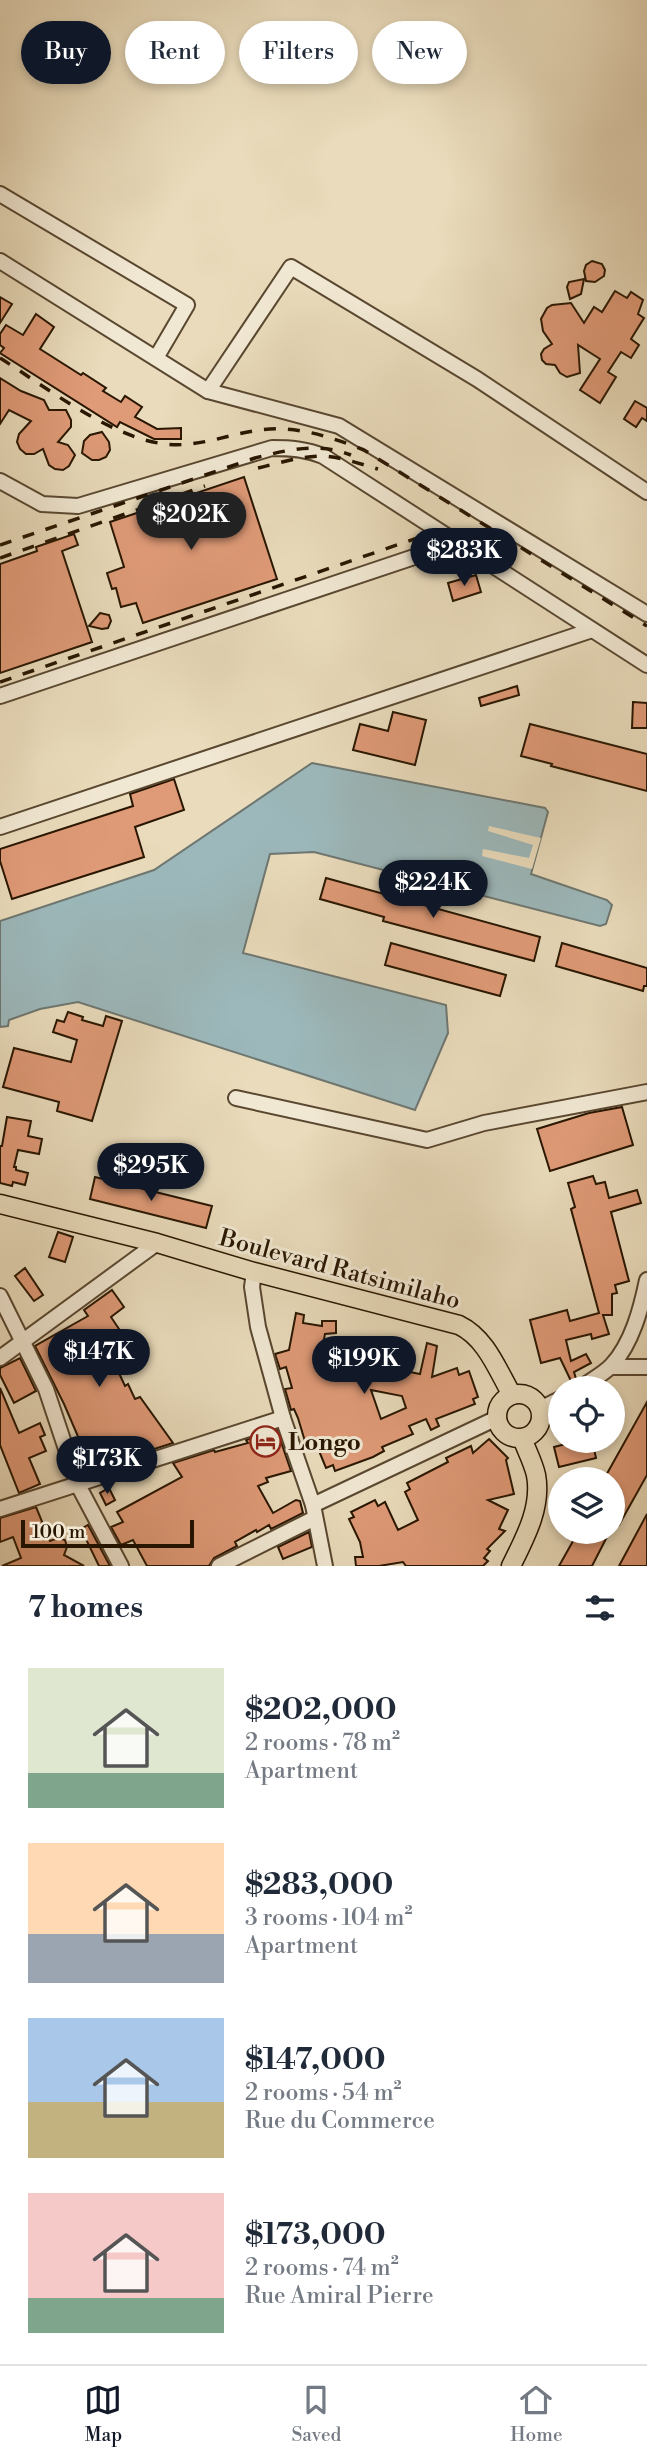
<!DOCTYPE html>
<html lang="en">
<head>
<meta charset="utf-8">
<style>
	body { margin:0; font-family:"Libre Bodoni",serif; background:#f2f2f3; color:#1f2937; height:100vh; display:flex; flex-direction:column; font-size:26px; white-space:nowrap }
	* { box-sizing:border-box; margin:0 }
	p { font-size:23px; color:#747a83 }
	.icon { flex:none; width:38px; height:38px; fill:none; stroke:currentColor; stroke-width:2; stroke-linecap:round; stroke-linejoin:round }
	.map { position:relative; height:1566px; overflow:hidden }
	.details { display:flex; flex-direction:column; background:#fff; flex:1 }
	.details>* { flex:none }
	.top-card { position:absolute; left:21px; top:21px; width:606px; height:63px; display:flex; gap:14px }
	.buttons { position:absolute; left:548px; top:1376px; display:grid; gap:14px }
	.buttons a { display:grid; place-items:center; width:77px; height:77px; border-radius:50%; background:#fff; box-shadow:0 4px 10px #0003; font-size:35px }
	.scale { position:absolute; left:21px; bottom:18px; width:173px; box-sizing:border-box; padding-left:7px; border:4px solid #291601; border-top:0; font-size:19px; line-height:24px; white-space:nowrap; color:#291601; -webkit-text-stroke:5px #f1e8d3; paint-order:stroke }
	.price { position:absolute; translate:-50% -60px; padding:0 16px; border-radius:24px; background:#111827; color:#fff; font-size:23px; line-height:46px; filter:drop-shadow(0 2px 4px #0008) }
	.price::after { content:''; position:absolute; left:50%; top:42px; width:21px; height:16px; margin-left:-10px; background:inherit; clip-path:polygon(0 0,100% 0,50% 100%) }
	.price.current { background:#222; color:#fff }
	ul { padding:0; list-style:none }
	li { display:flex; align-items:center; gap:21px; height:175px; padding:0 28px }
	li span { display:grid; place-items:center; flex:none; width:196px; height:140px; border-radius:0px; color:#555 }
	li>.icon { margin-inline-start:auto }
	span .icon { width:84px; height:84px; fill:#fffc; stroke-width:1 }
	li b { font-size:30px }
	h2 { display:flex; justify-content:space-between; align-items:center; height:84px; padding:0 28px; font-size:30px }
	.tag { padding:0 24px; border-radius:32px; background:#fff; box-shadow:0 4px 10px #0003; font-size:24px; line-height:63px }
	.tag.current { background:#111827; color:#fff }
	.menu { display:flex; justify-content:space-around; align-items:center; height:98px; border-top:2px solid #e0e1e3; background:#fff; font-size:19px; color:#747a83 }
	.menu a { display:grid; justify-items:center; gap:4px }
	.menu .current { color:#111827 }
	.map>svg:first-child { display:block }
</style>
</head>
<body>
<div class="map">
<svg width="647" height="1566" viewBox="0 0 647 1566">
	<rect width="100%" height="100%" fill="#e9dbbb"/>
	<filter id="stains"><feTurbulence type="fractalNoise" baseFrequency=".00286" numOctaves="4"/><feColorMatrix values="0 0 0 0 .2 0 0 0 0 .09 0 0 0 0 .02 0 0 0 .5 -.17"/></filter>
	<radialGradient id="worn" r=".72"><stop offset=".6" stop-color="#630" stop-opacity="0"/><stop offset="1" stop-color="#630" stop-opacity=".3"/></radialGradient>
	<polygon fill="#9cb8bb" stroke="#6e7771" stroke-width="2" points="312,763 545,808 548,812 531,874 607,900 612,905 606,924 600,926 314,852 270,854 243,953 446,1005 448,1033 415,1110 78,1002 40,1009 9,1020 8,1026 0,1027 0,921 154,870"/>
	<polygon fill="#e9dbbb" points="489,826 541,838 532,869 482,856 483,849 529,858 533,845 488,831"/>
	<g fill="#df9a77" stroke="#291601" stroke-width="2" fill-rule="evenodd">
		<polygon points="592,261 602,264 605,270 604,276 595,282 586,281 584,271 586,265"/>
		<polygon points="584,279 581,294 570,299 567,287 569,282"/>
		<polygon points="615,291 627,298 631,292 643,300 638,314 644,318 631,339 639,345 631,358 621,352 608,372 616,377 600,403 580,390 600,359 578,345 580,373 567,377 560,373 555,365 546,364 542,360 541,354 544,349 552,344 543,331 541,319 547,308 552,305 571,303 584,323 594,307 602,312"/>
		<polygon points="0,297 12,304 0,323"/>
		<polygon points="36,314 54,327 40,349 81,375 83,373 106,388 103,391 121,402 125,396 142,407 135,417 157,429 181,428 181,439 154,439 120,422 117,427 0,353 4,348 0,345 0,334 6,325 23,335"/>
		<polygon points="0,378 21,391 44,400 49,410 66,410 71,420 71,427 58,442 68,445 75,455 69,466 63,470 55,469 49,465 43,449 34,454 26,454 20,449 17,442 19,434 31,421 9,410 0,424"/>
		<polygon points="635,401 647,408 647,421 642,418 636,427 624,419"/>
		<polygon points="102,432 109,442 110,450 106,457 99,460 92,460 82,453 84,441 90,435"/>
		<polygon points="244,477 277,579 143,623 136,603 121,607 116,588 112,589 107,573 124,567 110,522"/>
		<polygon points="74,534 78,545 62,551 92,642 0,673 0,564 37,551 36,547"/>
		<polygon points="476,575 481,592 453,601 448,583"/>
		<polygon points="100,613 109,615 111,621 108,628 102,629 89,626"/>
		<polygon points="517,686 519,695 481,706 479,698"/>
		<polygon points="633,702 647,703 647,728 632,728"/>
		<polygon points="393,712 426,720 415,765 353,750 360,724 388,731"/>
		<polygon points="530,724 647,754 647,791 551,766 552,764 521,756"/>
		<polygon points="174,779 184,810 135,827 144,857 12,899 0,861 0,849 133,806 130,794"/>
		<polygon points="326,878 540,937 534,961 383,921 384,917 320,899"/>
		<polygon points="391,943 506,975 500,996 385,965"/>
		<polygon points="562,943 647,968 647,986 644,986 643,991 556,966"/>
		<polygon points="68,1012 83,1017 82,1020 103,1026 106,1016 122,1021 92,1121 57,1111 59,1102 3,1087 14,1048 71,1062 77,1040 53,1032 57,1020 64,1022"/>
		<polygon points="622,1107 633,1145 550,1171 537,1129 589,1113"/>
		<polygon points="7,1117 31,1121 28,1136 42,1139 39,1154 18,1150 14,1167 16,1167 16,1170 28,1173 25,1185 13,1182 12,1186 0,1183 0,1146 2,1146"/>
		<polygon points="593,1176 596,1184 605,1182 609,1198 637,1190 641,1203 611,1212 629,1281 615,1285 617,1293 612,1294 612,1315 603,1315 609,1334 592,1339 591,1334 566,1340 571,1361 586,1354 591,1363 574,1372 576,1379 572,1383 560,1358 541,1363 530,1320 567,1310 570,1321 599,1313 571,1209 575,1207 568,1183"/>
		<polygon points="95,1177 212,1206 206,1228 90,1199"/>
		<polygon points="58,1232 73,1237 65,1262 49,1257"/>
		<polygon points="25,1268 43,1295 34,1301 15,1276"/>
		<polygon points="112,1290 124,1307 111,1317 119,1329 104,1341 125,1386 128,1384 135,1399 140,1397 173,1443 92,1469 64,1404 35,1346 88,1316 84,1310"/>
		<path d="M296 1313 304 1315 303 1323 322 1326V1321H336V1333L325 1334 320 1361H325V1364L342 1370 343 1367 347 1368 350 1348 367 1351 369 1343 398 1350 397 1355 404 1357 400 1370 420 1374 427 1343 437 1346 432 1377 457 1368 459 1375 469 1371 478 1397 473 1399 475 1404 436 1419 439 1426 431 1430 426 1419 409 1426 413 1434 382 1447 384 1451 373 1457 335 1471 333 1465 326 1468 317 1446 307 1448 298 1418 294 1409 291 1410 285 1389 292 1388 286 1367 280 1369 275 1354 289 1350ZM371 1390 402 1396 406 1408 381 1419Z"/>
		<polygon points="20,1358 36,1391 14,1403 0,1375 0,1368"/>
		<polygon points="0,1388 19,1433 40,1423 45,1435 40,1437 46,1451 29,1458 40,1484 19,1493 0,1445"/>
		<polygon points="647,1402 647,1475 619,1525 612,1522 612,1479 604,1479"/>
		<polygon points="277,1430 291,1471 266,1478 268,1482 258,1486 273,1513 296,1500 300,1501 303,1513 271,1529 269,1525 257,1532 256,1530 235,1542 237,1546 214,1558 209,1566 147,1566 133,1540 121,1545 111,1527 123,1522 117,1512 182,1477 173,1463 214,1450 215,1452 248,1443 246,1440"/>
		<polygon points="489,1439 508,1458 506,1460 514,1494 488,1500 508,1510 499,1529 505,1531 487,1549 490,1551 484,1558 488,1561 483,1566 406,1566 403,1562 379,1566 356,1566 355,1557 363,1557 360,1542 349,1519 354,1517 351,1512 375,1500 378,1506 385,1502 398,1530 418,1520 405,1492 410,1489 407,1483 448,1462 446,1458 471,1446 473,1453"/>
		<polygon points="581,1440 592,1440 596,1458 559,1467 554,1447"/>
		<polygon points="109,1488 115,1500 106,1505 100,1493"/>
		<polygon points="36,1507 50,1541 58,1538 65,1540 67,1547 64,1555 84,1566 2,1566 21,1558 13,1537 0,1542 0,1518"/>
		<polygon points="647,1514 647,1566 619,1566"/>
		<polygon points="88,1525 110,1566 99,1566 81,1529"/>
		<polygon points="583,1531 610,1531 592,1566 559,1566 577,1534 580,1536"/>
		<polygon points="309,1532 312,1547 283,1559 278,1547"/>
	</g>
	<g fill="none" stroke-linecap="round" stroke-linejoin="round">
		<defs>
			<g id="minor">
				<polyline points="0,194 187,305 156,358"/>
				<polyline points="0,261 208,391 339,426 647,614"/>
				<polyline points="208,391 291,267 477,379 647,492"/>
				<path d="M0 481 42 504 78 506 272 448C290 448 306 449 323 456L647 665"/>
				<polyline points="0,696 426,553 442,550 471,554"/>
				<polyline points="0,827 592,630"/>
				<polyline points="236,1098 427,1140 484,1123 647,1092"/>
				<polyline points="254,1272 252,1287 258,1327 283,1418 313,1505 325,1566"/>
				<polyline points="0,1296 46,1389 78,1485 121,1566"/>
				<polyline points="0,1358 157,1243"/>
				<polyline points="611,1367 647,1367"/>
				<path d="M580 1388C590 1381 604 1374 612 1365 632 1343 641 1309 647 1280"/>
				<polyline points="540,1409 560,1399"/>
				<polyline points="313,1505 497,1418"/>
				<polyline points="0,1509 283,1418"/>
				<polyline points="219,1566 315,1518"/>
			</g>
			<g id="major">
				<path d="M0 1204 157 1243 254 1272 459 1325C486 1338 497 1369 512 1395"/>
				<circle cx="519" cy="1416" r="22"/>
				<path d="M511 1566C525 1538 542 1507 536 1475 533 1462 526 1449 522 1438"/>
			</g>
		</defs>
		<use href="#minor" stroke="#594730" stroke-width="18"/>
		<use href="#major" stroke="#291601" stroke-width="21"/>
		<use href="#minor" stroke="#f1e8d3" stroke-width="14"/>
		<use href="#major" stroke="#e9dbbb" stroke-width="18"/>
		<g stroke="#291601" stroke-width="3.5" stroke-dasharray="12 12" stroke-linecap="butt">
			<path d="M0 358C46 387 111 438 165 444 198 448 228 434 260 430 296 425 331 437 364 450L647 626"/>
			<path d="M258 468C279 463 301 456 323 456 342 457 360 464 378 469"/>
			<path d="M0 545 255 458C287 450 318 442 351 455"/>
			<polyline points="0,558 205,486"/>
			<path d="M0 682 423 536C458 534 478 538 510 552"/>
		</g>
	</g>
	<defs>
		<symbol id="hotel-ring" viewBox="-11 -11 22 22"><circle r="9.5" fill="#f1e8d3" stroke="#8f2418" stroke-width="1.5"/><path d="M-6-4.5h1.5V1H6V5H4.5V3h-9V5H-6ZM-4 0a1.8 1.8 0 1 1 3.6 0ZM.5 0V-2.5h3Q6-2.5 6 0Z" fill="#8f2418"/></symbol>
	</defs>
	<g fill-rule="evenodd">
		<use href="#hotel-ring" x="248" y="1424" width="35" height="35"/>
	</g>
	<g text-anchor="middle" stroke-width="6" stroke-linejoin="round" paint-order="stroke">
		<g font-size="24" fill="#291601" stroke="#f1e8d3">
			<text transform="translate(340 1269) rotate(15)" y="8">Boulevard Ratsimilaho</text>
		</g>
		<g font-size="24" font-weight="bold" fill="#291601" stroke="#f1e8d3" text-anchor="start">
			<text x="288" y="1450">Longo</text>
		</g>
	</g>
	<rect width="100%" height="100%" filter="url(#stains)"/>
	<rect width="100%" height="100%" fill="url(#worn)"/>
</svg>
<div class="buttons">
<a><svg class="icon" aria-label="locate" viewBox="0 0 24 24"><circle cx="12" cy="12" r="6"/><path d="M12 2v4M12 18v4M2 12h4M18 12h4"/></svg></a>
<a><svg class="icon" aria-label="layers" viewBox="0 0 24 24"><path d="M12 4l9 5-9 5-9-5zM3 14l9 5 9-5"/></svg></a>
</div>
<div class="scale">100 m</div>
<b class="price current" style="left:191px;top:552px">$202K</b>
<b class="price" style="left:464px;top:588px">$283K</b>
<b class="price" style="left:433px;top:920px">$224K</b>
<b class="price" style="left:151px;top:1203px">$295K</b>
<b class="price" style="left:99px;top:1389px">$147K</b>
<b class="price" style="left:364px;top:1396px">$199K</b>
<b class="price" style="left:107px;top:1496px">$173K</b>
<div class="top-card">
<a class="tag current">Buy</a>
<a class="tag">Rent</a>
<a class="tag">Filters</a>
<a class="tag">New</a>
</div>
</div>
<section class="details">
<h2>7 homes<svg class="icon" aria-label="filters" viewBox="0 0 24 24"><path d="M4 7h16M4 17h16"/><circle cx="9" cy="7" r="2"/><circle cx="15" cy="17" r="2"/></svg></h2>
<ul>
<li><span style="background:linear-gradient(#dfe7d0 75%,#7fa58c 0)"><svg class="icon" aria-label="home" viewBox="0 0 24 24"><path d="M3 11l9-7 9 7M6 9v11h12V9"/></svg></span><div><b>$202,000</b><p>2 rooms · 78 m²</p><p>Apartment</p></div></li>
<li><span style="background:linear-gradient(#ffd9b3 65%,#9aa5b1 0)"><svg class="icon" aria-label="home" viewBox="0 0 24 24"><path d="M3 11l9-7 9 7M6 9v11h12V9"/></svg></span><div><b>$283,000</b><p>3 rooms · 104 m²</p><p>Apartment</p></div></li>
<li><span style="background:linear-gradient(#a9c7e8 60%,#c2b280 0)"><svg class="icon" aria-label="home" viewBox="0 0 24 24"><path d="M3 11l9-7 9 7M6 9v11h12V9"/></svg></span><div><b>$147,000</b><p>2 rooms · 54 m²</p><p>Rue du Commerce</p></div></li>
<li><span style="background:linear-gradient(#f6c9c9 75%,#7fa58c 0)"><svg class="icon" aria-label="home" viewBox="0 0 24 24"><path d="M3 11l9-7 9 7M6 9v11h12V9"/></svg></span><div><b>$173,000</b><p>2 rooms · 74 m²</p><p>Rue Amiral Pierre</p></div></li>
</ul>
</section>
<nav class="menu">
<a class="current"><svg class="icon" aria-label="map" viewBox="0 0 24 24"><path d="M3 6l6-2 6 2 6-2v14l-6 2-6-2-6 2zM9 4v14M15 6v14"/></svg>Map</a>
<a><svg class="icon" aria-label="saved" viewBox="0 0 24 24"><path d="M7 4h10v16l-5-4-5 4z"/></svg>Saved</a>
<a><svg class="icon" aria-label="home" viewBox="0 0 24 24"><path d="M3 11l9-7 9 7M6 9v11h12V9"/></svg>Home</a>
</nav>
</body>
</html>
